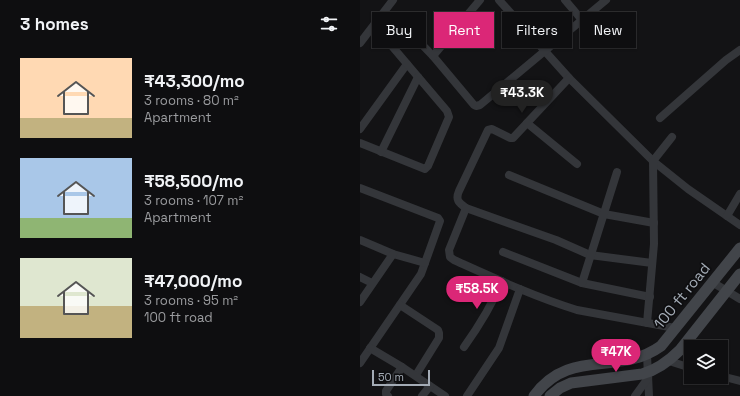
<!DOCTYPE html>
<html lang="en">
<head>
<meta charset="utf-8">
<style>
	body { margin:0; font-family:"Space Grotesk",sans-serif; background:#171719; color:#f1f3f6; height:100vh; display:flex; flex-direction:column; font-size:15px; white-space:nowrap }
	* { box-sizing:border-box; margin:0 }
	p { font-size:13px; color:#9b9c9f }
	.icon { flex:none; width:22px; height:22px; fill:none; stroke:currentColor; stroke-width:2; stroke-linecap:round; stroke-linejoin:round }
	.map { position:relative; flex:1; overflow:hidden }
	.panel { display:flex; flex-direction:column; background:#0e0e10; width:360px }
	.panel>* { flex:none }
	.guide { position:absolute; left:12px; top:12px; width:308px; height:36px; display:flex; gap:8px }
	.controls { position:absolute; left:324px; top:340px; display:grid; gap:8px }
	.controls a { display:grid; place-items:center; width:44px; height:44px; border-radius:0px; background:#0e0e10; box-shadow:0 1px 3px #0004,0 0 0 1px #2e2e30; font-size:20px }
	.scale { position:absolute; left:12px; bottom:10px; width:58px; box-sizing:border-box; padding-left:4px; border:2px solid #a4acb6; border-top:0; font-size:11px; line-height:14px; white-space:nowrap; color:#a4acb6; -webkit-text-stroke:3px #0e0e10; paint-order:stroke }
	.price { position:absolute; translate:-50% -34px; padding:0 9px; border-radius:14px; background:#db2777; color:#fff; font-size:13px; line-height:26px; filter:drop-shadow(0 1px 2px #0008) }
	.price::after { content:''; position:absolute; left:50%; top:24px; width:12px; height:9px; margin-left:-6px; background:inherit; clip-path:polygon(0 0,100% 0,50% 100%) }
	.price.active { background:#222; color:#fff }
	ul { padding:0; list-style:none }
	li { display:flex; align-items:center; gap:12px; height:100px; padding:0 20px }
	li span { display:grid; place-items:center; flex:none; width:112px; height:80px; border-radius:0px; color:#555 }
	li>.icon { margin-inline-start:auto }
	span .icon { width:48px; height:48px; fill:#fffc; stroke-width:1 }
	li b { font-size:17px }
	h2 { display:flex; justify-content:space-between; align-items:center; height:48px; padding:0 20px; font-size:17px }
	.chip { padding:0 14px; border-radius:0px; background:#0e0e10; box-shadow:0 1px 3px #0004,0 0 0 1px #2e2e30; font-size:14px; line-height:36px }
	.chip.active { background:#db2777; color:#fff }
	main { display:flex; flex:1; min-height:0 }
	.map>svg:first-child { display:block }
</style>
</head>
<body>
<main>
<section class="panel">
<h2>3 homes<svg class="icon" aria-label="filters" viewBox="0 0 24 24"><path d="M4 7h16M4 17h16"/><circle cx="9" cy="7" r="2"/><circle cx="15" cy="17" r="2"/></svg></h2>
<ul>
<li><span style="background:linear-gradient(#ffd9b3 75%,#c2b280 0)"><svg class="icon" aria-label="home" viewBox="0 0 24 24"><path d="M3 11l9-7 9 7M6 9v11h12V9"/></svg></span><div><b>₹43,300/mo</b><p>3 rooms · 80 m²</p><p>Apartment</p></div></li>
<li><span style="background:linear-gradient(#a9c7e8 75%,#8fb573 0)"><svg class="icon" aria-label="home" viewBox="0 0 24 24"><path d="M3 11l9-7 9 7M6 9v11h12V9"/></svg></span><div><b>₹58,500/mo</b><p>3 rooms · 107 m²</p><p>Apartment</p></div></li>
<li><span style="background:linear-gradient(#dfe7d0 60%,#c2b280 0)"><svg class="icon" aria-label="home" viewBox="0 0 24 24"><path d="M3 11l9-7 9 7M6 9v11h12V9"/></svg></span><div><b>₹47,000/mo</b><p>3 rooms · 95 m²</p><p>100 ft road</p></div></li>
</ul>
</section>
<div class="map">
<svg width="380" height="396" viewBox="0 0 380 396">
	<rect width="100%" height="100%" fill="#131315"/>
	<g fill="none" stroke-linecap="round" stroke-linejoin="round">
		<g stroke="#34363a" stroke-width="8">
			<polyline points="139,0 209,78 293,161 328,189 380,225"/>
			<polyline points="205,0 222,20"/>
			<polyline points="46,28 73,56 114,105 116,106 120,105 246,0"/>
			<polyline points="0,43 33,0"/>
			<polyline points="73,56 120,0"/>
			<path d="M209 78 153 138H150L132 129 128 130 99 191C95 200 99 203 106 208L196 240 230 255 292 263"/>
			<polyline points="300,118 366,60 380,50"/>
			<polyline points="167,123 217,164"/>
			<polyline points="0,129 47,64"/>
			<polyline points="0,143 65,169 68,166 89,117 87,111 14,25"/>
			<polyline points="21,152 58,77"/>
			<polyline points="149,175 244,214 294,223"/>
			<polyline points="0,188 78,218 80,221 61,274 0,363"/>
			<path d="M106 208 89 250 90 257 94 260C134 278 175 297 217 310L315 328"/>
			<polyline points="367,216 380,194"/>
			<polyline points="0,240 33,254 65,263"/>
			<polyline points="143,252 222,283 290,297"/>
			<polyline points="0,277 12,283"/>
			<polyline points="352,282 380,299"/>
			<polyline points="222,283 257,172"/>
			<polyline points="0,302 33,254"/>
			<polyline points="40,305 78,330 79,333 79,338 56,375"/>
			<polyline points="287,323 294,244 293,161 312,137"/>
			<path d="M104 347C119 326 132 305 142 281"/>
			<polyline points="10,348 42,367 26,391 26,394 28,396"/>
			<polyline points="287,355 289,396"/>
			<polyline points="309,361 331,368"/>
			<polyline points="42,367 85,396"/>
			<polyline points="361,376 380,381"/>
			<polyline points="62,396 70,386"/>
			<polyline points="107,396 139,348 160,289"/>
			<polyline points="275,396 288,378"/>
		</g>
		<g stroke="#42454a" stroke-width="11">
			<path d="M174 396C210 347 258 377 301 346L380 248"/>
			<path d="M190 396 200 388 211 383 282 374C297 370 309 361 320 350L380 274"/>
		</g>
	</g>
	<g text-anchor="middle" stroke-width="3.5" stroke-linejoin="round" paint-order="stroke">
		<g font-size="15" fill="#a4acb6" stroke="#0e0e10">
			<text transform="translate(322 296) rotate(-51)" y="5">100 ft road</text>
		</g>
	</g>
</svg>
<div class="controls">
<a><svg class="icon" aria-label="layers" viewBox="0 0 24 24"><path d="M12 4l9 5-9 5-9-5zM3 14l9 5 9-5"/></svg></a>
</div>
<div class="scale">50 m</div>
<b class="price active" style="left:162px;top:114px">₹43.3K</b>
<b class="price" style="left:117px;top:310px">₹58.5K</b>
<b class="price" style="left:256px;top:373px">₹47K</b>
<div class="guide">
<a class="chip">Buy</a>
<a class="chip active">Rent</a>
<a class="chip">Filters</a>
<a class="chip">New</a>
</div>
</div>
</main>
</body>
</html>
